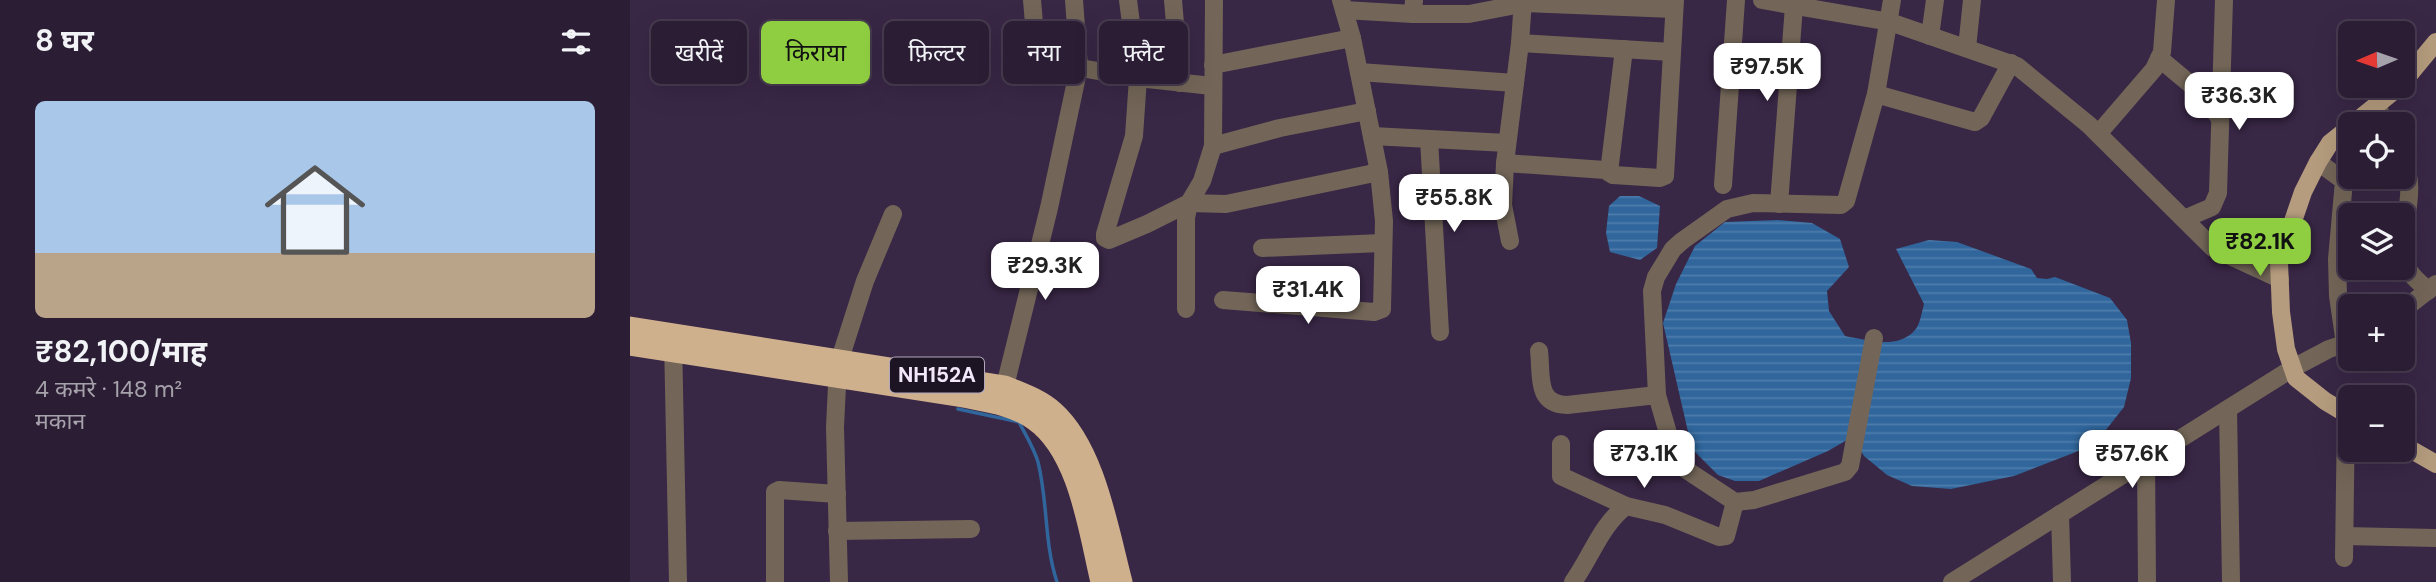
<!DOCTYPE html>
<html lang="hi">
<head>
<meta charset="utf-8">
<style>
	body { margin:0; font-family:"DM Sans","Noto Sans Devanagari",sans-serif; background:#372a40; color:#f1f3f6; height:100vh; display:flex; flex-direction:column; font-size:26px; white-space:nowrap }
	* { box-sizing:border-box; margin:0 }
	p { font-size:23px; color:#a6a2ac }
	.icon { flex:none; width:38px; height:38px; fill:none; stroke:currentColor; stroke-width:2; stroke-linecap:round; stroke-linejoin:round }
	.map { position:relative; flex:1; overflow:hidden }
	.panel { display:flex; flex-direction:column; background:#2b1d34; width:630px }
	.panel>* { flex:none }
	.guide { position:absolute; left:21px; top:21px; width:665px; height:63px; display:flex; gap:14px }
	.needle { width:46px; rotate:268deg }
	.controls { position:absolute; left:1708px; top:21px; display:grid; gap:14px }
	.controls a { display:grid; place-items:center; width:77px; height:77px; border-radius:10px; background:#2b1d34; box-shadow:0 7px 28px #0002,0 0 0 2px #473b4f; font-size:35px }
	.price { position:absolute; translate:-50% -60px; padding:0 16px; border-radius:14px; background:#fff; color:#222; font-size:23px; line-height:46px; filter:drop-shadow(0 2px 4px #0008) }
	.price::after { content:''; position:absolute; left:50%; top:42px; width:21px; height:16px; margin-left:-10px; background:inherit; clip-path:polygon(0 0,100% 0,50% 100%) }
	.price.current { background:#8fcd41; color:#111 }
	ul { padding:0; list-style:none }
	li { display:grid; align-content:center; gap:14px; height:371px; padding:0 35px }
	li span { display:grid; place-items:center; height:217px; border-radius:10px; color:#555 }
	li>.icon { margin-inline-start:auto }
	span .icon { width:126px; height:126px; fill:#fffc; stroke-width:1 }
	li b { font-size:30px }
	h2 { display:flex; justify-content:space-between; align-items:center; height:84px; padding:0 35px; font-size:30px }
	.chip { padding:0 24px; border-radius:10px; background:#2b1d34; box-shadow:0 7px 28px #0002,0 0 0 2px #473b4f; font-size:24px; line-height:63px }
	.chip.current { background:#8fcd41; color:#111 }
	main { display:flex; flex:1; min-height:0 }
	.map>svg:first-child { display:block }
</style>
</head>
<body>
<main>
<section class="panel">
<h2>8 घर<svg class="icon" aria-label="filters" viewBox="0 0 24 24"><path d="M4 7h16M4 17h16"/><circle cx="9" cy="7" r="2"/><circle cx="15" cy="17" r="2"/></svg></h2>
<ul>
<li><span style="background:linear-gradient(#a9c7e8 70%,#b9a48a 0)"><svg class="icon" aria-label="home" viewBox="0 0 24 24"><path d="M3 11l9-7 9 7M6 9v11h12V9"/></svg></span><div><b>₹82,100/माह</b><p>4 कमरे · 148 m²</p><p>मकान</p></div></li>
</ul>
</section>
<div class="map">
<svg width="1806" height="582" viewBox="0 0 1806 582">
	<defs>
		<pattern id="water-rules" width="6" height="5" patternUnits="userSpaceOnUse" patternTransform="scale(1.75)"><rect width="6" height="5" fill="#30669c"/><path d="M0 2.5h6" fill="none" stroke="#4e7cab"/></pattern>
	</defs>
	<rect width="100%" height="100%" fill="#392746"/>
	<g fill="url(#water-rules)">
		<polygon points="990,196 1009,196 1030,206 1027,248 1010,260 980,252 976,233 979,206"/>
		<path d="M1148 220 1182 223 1210 239 1219 267 1197 291 1199 311 1215 336C1237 340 1268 350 1285 330 1290 325 1292 311 1294 304L1266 249 1299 240 1327 242 1401 269 1407 278 1417 279 1425 277 1480 298 1497 320 1501 343V378L1494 407 1464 445 1384 476 1321 489 1282 486 1257 475 1234 456 1222 437 1198 451 1129 481H1105L1088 475 1062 449 1033 323 1046 284 1065 246 1095 222Z"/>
	</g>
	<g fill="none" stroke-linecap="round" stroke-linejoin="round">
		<path stroke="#30669c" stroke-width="3.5" d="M328 409 389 422C395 434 404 448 408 462 418 502 414 543 427 582"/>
		<g stroke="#736658" stroke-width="18">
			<polyline points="402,0 407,58 411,61 508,78 582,86"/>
			<polyline points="498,0 508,78 504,136 475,234 475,238 479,240 517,224 559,203 572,181 583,146 584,0"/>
			<polyline points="543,0 550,83"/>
			<polyline points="877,0 886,5 892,3 1044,9"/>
			<polyline points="1132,0 1260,22 1387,66 1459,125 1583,248 1650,279"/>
			<polyline points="714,10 783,14 784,0"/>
			<polyline points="783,14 839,14 886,5"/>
			<polyline points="1300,36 1305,0"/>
			<polyline points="890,43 1042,52"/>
			<polyline points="1337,48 1342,0"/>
			<polyline points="1529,58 1566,89 1589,117"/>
			<polyline points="583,65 722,38"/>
			<polyline points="729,72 885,83"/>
			<polyline points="1246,94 1345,122 1351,118 1381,63"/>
			<polyline points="1747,105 1755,124"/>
			<polyline points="1468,134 1524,69 1532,52 1536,0"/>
			<polyline points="742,136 877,143"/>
			<polyline points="799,139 810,332"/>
			<polyline points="583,146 650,128 737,111"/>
			<path d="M1773 161C1790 193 1766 232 1776 265 1780 276 1791 283 1798 291"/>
			<polyline points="1688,162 1714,181 1707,259 1708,296 1715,344"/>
			<polyline points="875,163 975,170 983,175 1030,178 1035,176 1045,0"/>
			<polyline points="979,172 994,49"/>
			<polyline points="1093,185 1106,0"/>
			<polyline points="1149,204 1164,6"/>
			<polyline points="1554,219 1582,207 1588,193 1594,0"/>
			<polyline points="880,241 873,205 875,163 890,43 893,0"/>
			<polyline points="632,248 752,243"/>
			<polyline points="593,300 744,312 752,309 754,221 749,172 722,38 711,0"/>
			<polyline points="556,309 556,218 559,203 596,204 749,172"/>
			<polyline points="1773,310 1806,284"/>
			<polyline points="1244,338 1220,466 1215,472 1124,500 1105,502 1055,469 1044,454 1027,395 1022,291 1026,277 1043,249 1052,241 1097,209 1123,203 1211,205 1216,201 1246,94 1262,0"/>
			<polyline points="43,340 48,582"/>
			<path d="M909 351C912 375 905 404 937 405L1027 395"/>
			<polyline points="210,359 235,281 263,214"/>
			<polyline points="208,365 205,427 209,582"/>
			<polyline points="375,386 419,208 449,67 444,0"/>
			<polyline points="1598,409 1601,582"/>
			<polyline points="931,444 931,476 996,506 1035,515 1089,537 1096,536 1105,502"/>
			<polyline points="1516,459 1517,582"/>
			<polyline points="1430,514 1432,582"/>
			<polyline points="207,531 341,529"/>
			<polyline points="1715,536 1806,538"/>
			<polyline points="1714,558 1716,414"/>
			<polyline points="145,582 145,492 149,490 207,494"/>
			<path d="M943 582C961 557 971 525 996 506"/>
			<polyline points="1322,582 1663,368 1699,349 1720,342"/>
		</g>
		<g stroke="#b59c7e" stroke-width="18">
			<polyline points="1773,82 1806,42"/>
			<polyline points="1723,124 1770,86"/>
			<polyline points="1720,127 1700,143 1688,162 1673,192 1649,262 1651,312 1656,349 1666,378 1695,401 1720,416"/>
			<polyline points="1773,445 1806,464"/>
		</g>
		<g stroke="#cfb08d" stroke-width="21">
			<path d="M0 327 375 386C391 393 410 399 423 411 465 448 478 529 492 582"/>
			<path d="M0 345 333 397C358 402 383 405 404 420 449 451 459 532 471 582"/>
		</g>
	</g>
	<g text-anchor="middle" stroke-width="7" stroke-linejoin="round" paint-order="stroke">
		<rect fill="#1c1422" stroke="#b2a8bb" stroke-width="2" x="260" y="357.5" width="94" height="35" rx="5"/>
		<g font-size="21" font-weight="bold" fill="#f3e7fc">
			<text x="307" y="382">NH152A</text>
		</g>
	</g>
</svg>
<div class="controls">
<a><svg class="needle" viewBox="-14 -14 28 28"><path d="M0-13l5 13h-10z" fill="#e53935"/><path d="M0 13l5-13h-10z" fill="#a6a2ac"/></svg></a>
<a><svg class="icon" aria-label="locate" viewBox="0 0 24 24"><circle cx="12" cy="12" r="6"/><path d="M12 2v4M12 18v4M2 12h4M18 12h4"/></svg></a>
<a><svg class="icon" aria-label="layers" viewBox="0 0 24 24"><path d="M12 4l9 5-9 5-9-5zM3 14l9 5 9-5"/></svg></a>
<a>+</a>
<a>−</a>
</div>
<b class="price" style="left:1137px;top:103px">₹97.5K</b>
<b class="price" style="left:1609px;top:132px">₹36.3K</b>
<b class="price" style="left:824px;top:234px">₹55.8K</b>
<b class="price current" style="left:1630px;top:278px">₹82.1K</b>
<b class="price" style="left:415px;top:302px">₹29.3K</b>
<b class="price" style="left:678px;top:326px">₹31.4K</b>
<b class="price" style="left:1014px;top:490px">₹73.1K</b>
<b class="price" style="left:1502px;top:490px">₹57.6K</b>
<div class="guide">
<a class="chip">खरीदें</a>
<a class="chip current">किराया</a>
<a class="chip">फ़िल्टर</a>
<a class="chip">नया</a>
<a class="chip">फ़्लैट</a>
</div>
</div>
</main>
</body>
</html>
